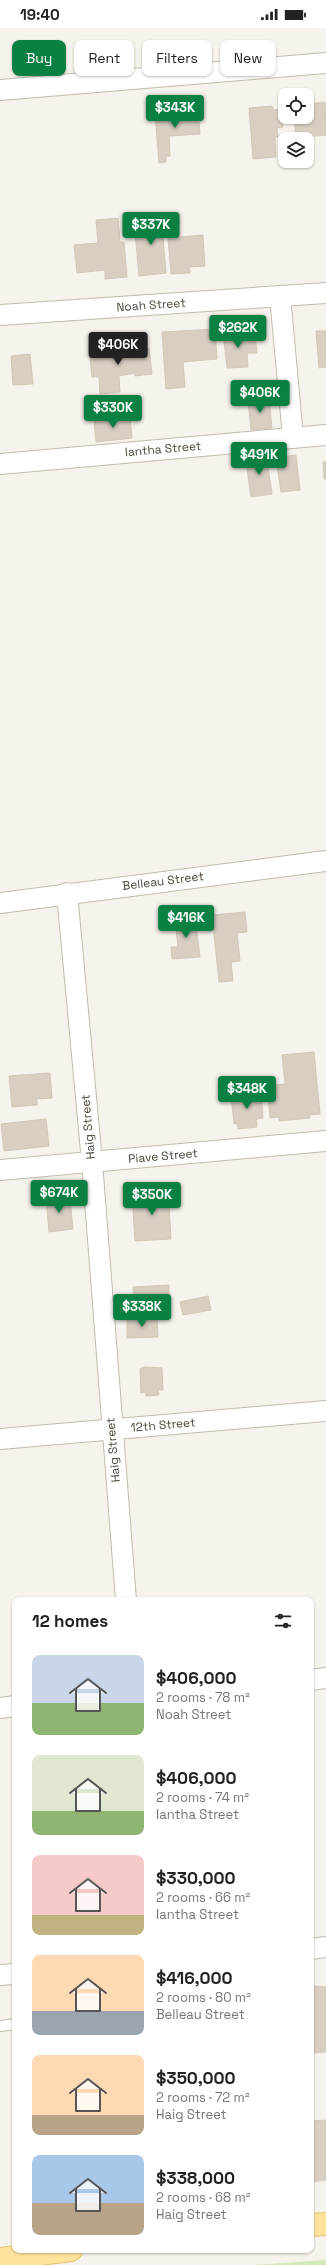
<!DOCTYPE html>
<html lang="en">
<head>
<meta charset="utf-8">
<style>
	body { margin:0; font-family:"Space Grotesk",sans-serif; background:#f6f6f6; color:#222; height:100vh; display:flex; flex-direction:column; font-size:15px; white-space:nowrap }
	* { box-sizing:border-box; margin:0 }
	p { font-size:13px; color:#767676 }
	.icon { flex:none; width:22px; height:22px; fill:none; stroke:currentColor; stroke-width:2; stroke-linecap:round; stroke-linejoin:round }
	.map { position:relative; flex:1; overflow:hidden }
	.drawer { position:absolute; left:12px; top:1569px; width:302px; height:656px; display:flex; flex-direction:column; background:#fff; border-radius:8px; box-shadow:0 1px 3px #0004 }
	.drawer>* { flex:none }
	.guide { position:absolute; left:12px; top:12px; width:302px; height:36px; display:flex; gap:8px }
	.fabs { position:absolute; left:278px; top:60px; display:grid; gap:8px }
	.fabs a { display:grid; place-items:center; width:36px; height:36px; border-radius:8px; background:#fff; box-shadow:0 1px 3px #0004; font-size:20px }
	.price { position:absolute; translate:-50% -34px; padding:0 9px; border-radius:4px; background:#0b8043; color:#fff; font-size:13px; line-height:26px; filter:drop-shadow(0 1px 2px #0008) }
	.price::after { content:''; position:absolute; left:50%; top:24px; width:12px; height:9px; margin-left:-6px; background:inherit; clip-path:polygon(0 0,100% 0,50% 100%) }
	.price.active { background:#222; color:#fff }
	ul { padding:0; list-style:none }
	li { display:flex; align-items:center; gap:12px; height:100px; padding:0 20px }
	li span { display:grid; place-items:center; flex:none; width:112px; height:80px; border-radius:8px; color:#555 }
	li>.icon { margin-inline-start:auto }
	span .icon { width:48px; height:48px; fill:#fffc; stroke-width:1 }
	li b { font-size:17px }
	h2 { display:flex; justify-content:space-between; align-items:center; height:48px; padding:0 20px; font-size:17px }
	.chip { padding:0 14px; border-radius:8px; background:#fff; box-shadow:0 1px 3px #0004; font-size:14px; line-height:36px }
	.chip.active { background:#0b8043; color:#fff }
	.status { display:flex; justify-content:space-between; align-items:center; height:28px; padding:0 20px; background:#fff; direction:ltr }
	.status svg { height:11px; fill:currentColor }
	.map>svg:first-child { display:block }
</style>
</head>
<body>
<div class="status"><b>19:40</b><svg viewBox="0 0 49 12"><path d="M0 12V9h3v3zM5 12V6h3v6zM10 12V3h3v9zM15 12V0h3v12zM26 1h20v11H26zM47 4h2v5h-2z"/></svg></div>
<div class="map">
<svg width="326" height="2237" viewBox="0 0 326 2237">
	<rect width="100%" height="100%" fill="#f6f3ec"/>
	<polygon fill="#d2eab5" points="326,2232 326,2237 253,2237"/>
	<g fill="#d8cfc1" stroke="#d3c7b4">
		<polygon points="325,74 326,107 296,110 294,89 307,89 307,76"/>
		<polygon points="272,78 273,82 281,81 283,99 277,100 278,109 275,109 276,129 253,131 249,80"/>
		<polygon points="198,82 200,106 169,108 170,128 166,128 166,134 159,135 155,86"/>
		<polygon points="161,185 166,245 139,248 135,204 142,203 141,187"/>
		<polygon points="118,190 120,214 124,214 127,249 105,251 105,242 77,245 74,217 98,215 96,192"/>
		<polygon points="203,207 205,238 189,239 190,245 171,246 168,210"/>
		<polygon points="215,301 217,331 183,334 185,359 166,361 162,304"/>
		<polygon points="240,303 241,309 255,308 257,325 247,325 248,339 227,340 223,304"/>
		<polygon points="316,303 326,303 326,339 319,340"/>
		<polygon points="109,317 109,323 149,320 152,346 135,348 135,345 119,348 120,364 100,366 99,349 92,349 89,319"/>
		<polygon points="30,326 33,356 13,357 11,328"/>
		<polygon points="269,370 272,400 251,402 248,372"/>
		<polygon points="130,389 132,410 96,414 94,392"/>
		<polygon points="266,426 272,466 251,469 246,434 249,434 249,429"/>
		<polygon points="296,427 300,462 281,464 276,430"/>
		<polygon points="323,434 326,434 326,451 324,451"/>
		<polygon points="245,884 247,904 237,905 240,933 231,934 233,953 219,954 212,887"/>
		<polygon points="195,889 200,929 172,931 171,919 178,919 175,891"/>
		<polygon points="314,1024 320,1086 309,1087 310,1090 279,1093 279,1089 270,1090 267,1058 285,1056 282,1027"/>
		<polygon points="50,1045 52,1070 37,1071 37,1077 12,1079 9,1048"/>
		<polygon points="261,1065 263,1090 256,1091 257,1099 238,1101 237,1095 234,1096 231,1067"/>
		<polygon points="46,1091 49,1118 4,1123 1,1096"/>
		<polygon points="168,1162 171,1211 135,1213 132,1164"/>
		<polygon points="64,1167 64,1171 70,1171 73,1201 49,1204 46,1169"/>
		<polygon points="169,1257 169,1277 134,1278 133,1259"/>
		<polygon points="208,1268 211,1282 183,1287 180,1274"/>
		<polygon points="157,1290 158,1309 127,1310 127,1291"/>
		<polygon points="144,1339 162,1340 163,1362 158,1362 159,1367 146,1368 146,1364 141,1365 140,1341"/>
		<polygon points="311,1958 326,1959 326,2024 313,2025"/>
		<polygon points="326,2092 326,2152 311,2154 311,2093"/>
	</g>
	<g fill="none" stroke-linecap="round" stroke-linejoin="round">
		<defs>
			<polyline id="lane" points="0,1998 15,1996"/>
			<g id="street">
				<polyline points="0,62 326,35"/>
				<polyline points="280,268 293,409"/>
				<polyline points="0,287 326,265"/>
				<polyline points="0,436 326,407"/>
				<polyline points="67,865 92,1134 126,1572"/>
				<polyline points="0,875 326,833"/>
				<polyline points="0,1142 326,1113"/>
				<polyline points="0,1411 326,1383"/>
				<polyline points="311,1652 326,1650"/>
				<polyline points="0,1680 15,1678"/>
				<polyline points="311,1921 326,1919"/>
				<polyline points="0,1947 15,1946"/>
			</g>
			<g id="primary">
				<polyline points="311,2197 326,2196"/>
				<polyline points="0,2231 71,2222"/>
			</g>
		</defs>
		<use href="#lane" stroke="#c2bbae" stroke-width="12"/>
		<use href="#street" stroke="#c2bbae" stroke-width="22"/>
		<use href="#primary" stroke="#e6c16a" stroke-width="24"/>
		<use href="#lane" stroke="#fff" stroke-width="10"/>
		<use href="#street" stroke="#fff" stroke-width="20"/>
		<use href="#primary" stroke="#ffe39c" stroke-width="22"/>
	</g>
	<g text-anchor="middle" stroke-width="4" stroke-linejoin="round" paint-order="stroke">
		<g font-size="12" fill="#4b4439" stroke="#fff">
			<text transform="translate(151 277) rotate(-4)" y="4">Noah Street</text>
			<text transform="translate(163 421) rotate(-5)" y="4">Iantha Street</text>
			<text transform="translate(163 853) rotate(-7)" y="4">Belleau Street</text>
			<text transform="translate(88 1099) rotate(-95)" y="4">Haig Street</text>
			<text transform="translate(163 1128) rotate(-5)" y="4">Piave Street</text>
			<text transform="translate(163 1397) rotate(-5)" y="4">12th Street</text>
			<text transform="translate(113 1422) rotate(-95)" y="4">Haig Street</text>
		</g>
	</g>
</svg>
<div class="fabs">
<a><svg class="icon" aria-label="locate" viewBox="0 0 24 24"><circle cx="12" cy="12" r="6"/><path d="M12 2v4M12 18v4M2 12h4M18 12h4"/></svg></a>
<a><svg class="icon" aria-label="layers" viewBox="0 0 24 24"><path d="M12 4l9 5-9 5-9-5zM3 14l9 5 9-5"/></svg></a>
</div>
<b class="price" style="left:175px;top:101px">$343K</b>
<b class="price" style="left:151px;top:218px">$337K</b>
<b class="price" style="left:238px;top:321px">$262K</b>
<b class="price active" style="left:118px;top:338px">$406K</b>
<b class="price" style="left:260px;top:386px">$406K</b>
<b class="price" style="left:113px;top:401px">$330K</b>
<b class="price" style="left:259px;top:448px">$491K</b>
<b class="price" style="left:186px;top:911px">$416K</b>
<b class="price" style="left:247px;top:1082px">$348K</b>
<b class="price" style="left:59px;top:1186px">$674K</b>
<b class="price" style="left:152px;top:1188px">$350K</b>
<b class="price" style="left:142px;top:1300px">$338K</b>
<div class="guide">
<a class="chip active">Buy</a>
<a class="chip">Rent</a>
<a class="chip">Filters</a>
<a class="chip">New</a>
</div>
<section class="drawer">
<h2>12 homes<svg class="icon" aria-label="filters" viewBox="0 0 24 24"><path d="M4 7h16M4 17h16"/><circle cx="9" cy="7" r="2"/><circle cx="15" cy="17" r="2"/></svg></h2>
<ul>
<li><span style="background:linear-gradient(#c9d6e8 60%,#8fb573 0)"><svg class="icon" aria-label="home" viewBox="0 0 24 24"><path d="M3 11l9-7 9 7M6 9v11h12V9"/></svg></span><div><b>$406,000</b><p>2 rooms · 78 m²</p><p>Noah Street</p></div></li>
<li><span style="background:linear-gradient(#dfe7d0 70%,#8fb573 0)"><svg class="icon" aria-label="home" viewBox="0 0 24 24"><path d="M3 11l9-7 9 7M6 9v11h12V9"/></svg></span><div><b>$406,000</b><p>2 rooms · 74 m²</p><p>Iantha Street</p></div></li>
<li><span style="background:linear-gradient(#f6c9c9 75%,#c2b280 0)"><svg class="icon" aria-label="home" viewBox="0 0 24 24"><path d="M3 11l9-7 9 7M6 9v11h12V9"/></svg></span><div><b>$330,000</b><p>2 rooms · 66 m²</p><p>Iantha Street</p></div></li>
<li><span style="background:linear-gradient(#ffd9b3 70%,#9aa5b1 0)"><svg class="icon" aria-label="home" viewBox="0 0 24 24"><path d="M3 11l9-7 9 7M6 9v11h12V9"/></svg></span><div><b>$416,000</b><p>2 rooms · 80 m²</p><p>Belleau Street</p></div></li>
<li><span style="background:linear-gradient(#ffd9b3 75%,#b9a48a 0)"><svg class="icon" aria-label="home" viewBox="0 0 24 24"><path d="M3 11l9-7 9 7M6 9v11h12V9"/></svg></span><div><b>$350,000</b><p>2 rooms · 72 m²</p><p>Haig Street</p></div></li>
<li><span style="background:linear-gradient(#a9c7e8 60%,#b9a48a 0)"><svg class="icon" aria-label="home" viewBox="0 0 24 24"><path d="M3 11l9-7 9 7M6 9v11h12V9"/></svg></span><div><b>$338,000</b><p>2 rooms · 68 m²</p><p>Haig Street</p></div></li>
</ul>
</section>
</div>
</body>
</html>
